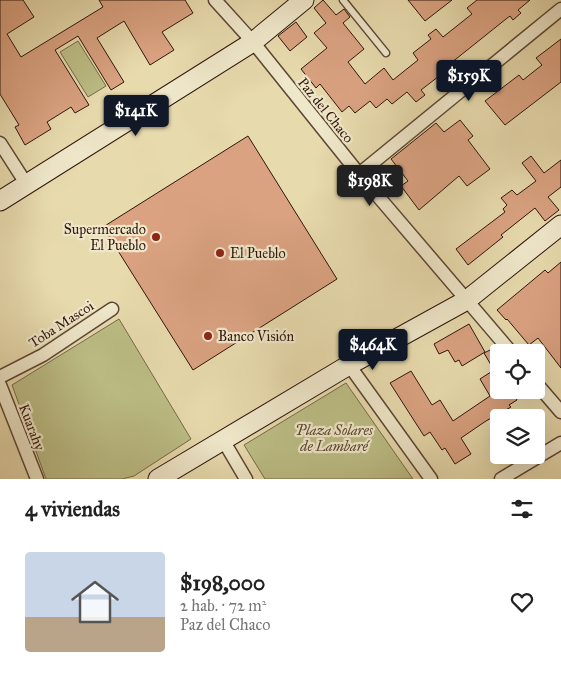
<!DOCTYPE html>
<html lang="es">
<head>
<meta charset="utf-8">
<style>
	body { margin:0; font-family:"IM FELL Great Primer",serif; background:#f2f2f2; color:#222; height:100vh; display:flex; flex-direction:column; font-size:19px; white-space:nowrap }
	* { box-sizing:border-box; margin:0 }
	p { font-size:16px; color:#767676 }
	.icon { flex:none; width:28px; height:28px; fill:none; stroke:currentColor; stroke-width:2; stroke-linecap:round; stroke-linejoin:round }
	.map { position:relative; height:479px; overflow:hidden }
	.side { display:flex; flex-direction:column; background:#fff; flex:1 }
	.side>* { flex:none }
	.fabs { position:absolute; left:490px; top:344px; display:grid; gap:10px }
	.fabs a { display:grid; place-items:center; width:55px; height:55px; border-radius:5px; background:#fff; box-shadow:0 5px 20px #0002; font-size:25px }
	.price { position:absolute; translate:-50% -42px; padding:0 11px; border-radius:5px; background:#111827; color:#fff; font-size:16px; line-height:32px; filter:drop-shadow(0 1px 2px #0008) }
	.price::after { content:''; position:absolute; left:50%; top:30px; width:15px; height:11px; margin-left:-8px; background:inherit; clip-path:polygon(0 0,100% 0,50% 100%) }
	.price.on { background:#222; color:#fff }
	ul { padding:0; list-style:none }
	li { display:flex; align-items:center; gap:15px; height:125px; padding:0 25px }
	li+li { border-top:1px solid #e0e0e0 }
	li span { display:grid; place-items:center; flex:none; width:140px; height:100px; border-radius:5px; color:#555 }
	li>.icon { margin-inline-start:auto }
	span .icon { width:60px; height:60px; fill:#fffc; stroke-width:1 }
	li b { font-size:21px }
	h2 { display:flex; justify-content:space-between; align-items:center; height:60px; padding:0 25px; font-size:21px }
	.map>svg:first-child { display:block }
</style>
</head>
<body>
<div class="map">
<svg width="561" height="479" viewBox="0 0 561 479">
	<rect width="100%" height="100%" fill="#e7daad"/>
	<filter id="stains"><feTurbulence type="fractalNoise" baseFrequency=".004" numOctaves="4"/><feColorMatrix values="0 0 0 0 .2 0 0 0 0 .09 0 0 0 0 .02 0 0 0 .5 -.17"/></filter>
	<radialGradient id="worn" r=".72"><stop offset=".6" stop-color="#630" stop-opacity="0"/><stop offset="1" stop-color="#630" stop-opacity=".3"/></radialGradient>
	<g fill="#bcbd85" stroke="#766948">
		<polygon points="78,41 106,86 88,97 60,52"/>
		<polygon points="119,319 191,439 134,476 122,479 46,479 12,385"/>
		<polygon points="346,383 413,479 265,479 244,445"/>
	</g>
	<g fill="#daa281" stroke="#2f150b">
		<polygon points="0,0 23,0 34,17 7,34 21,57 103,7 99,0 185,0 193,13 162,32 174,50 150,65 124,21 97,38 124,82 111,90 78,36 55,50 89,105 75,113 71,107 47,122 51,129 25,145 15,127 19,125 0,94"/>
		<polygon points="323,0 336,15 344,9 350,17 343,23 364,49 348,62 365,84 384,68 393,80 418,60 413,53 431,39 428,35 436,29 443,37 472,14 467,8 477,0 530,0 518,10 521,13 513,20 510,16 506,19 441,71 443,73 421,90 425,95 416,102 407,92 392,104 387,99 376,108 370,101 355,113 349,106 342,112 320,84 316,88 301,69 327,48 314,33 326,23 314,8"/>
		<polygon points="408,0 452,0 425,21"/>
		<polygon points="296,22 307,37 290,51 278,36"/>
		<polygon points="561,39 561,82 505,125 485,101 519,75 523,80 542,65 536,58"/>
		<polygon points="460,120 473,136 468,140 490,169 467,186 459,176 419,210 401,186 408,181 391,159 436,123 444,132"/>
		<polygon points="248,136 337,279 193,370 103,227"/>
		<polygon points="531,156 544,173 561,160 561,187 548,197 559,210 545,221 535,208 501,235 503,237 468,265 456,249 505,212 503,209 507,205 501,198 512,190 517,195 536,181 522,163"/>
		<polygon points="561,262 561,368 538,338 529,345 507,319 506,320 497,310 545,270 548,273"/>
		<polygon points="469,324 485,352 462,366 459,360 455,362 448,350 439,354 434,344"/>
		<polygon points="494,348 499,354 499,390 512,390 517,400 509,405 511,407 486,421 461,438 471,454 455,464 445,448 442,450 430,432 424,436 390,383 411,371 432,405 440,400 453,421 490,396 480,379 494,370 484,353"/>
	</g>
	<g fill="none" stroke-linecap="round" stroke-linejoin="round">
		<defs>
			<polyline id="lane" points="343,0 386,53"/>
			<g id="street">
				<polyline points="215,0 253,42 359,174 511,352"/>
				<polyline points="0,143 27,185"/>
				<polyline points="359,174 561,9"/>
				<polyline points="349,365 431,479"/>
				<polyline points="0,377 43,355 112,309"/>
				<polyline points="536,383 561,412"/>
				<polyline points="0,385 37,479"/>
				<polyline points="223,440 246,479"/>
				<polyline points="501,479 561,443"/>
			</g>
			<g id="secondary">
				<polyline points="0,201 253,42 304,0"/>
				<polyline points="158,479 349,365 467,300 561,225"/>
			</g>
		</defs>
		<use href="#lane" stroke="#5d4634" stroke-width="9"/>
		<use href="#street" stroke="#5d4634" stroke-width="15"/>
		<use href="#secondary" stroke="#2f150b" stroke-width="21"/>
		<use href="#lane" stroke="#efe7ca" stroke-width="6"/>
		<use href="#street" stroke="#efe7ca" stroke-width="12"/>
		<use href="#secondary" stroke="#efe7ca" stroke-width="19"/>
	</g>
	<g fill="#8f2418" stroke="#efe7ca" stroke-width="2">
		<circle cx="156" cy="237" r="5"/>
		<circle cx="220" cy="253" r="5"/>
		<circle cx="208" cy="336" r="5"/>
	</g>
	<g text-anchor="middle" stroke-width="4.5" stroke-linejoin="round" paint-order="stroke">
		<g font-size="14" fill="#2f150b" stroke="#efe7ca">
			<text transform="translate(326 110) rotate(51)" y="5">Paz del Chaco</text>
			<text transform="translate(61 324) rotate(-33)" y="5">Toba Mascoi</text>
			<text transform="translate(32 427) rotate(69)" y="5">Kuarahy</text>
		</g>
		<g font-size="14" fill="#2f150b" stroke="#efe7ca" text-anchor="start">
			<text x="146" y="234" text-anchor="end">Supermercado<tspan x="146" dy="16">El Pueblo</tspan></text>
			<text x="230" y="258">El Pueblo</text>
			<text x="218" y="341">Banco Visión</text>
		</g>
		<g font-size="14" font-style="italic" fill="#594730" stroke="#efe7ca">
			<text x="334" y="435">Plaza Solares<tspan x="334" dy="16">de Lambaré</tspan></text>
		</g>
	</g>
	<rect width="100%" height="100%" filter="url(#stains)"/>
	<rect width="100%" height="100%" fill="url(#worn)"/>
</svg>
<div class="fabs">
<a><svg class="icon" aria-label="locate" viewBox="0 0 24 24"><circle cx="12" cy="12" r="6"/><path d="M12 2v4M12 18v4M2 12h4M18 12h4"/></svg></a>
<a><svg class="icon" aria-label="layers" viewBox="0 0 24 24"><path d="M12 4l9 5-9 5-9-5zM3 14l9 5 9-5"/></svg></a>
</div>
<b class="price" style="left:469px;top:102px">$159K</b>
<b class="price" style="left:136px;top:137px">$141K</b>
<b class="price on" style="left:370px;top:207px">$198K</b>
<b class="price" style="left:373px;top:371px">$464K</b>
</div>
<section class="side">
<h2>4 viviendas<svg class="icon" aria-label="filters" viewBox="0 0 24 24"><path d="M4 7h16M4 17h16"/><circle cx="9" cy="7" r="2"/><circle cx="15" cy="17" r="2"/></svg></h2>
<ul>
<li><span style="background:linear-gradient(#c9d6e8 65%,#b9a48a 0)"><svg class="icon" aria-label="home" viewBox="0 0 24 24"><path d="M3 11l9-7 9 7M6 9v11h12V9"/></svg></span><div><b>$198,000</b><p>2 hab. · 72 m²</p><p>Paz del Chaco</p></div><svg class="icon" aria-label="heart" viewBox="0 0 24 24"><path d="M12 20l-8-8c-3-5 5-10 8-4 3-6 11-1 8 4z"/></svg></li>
</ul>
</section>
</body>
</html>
